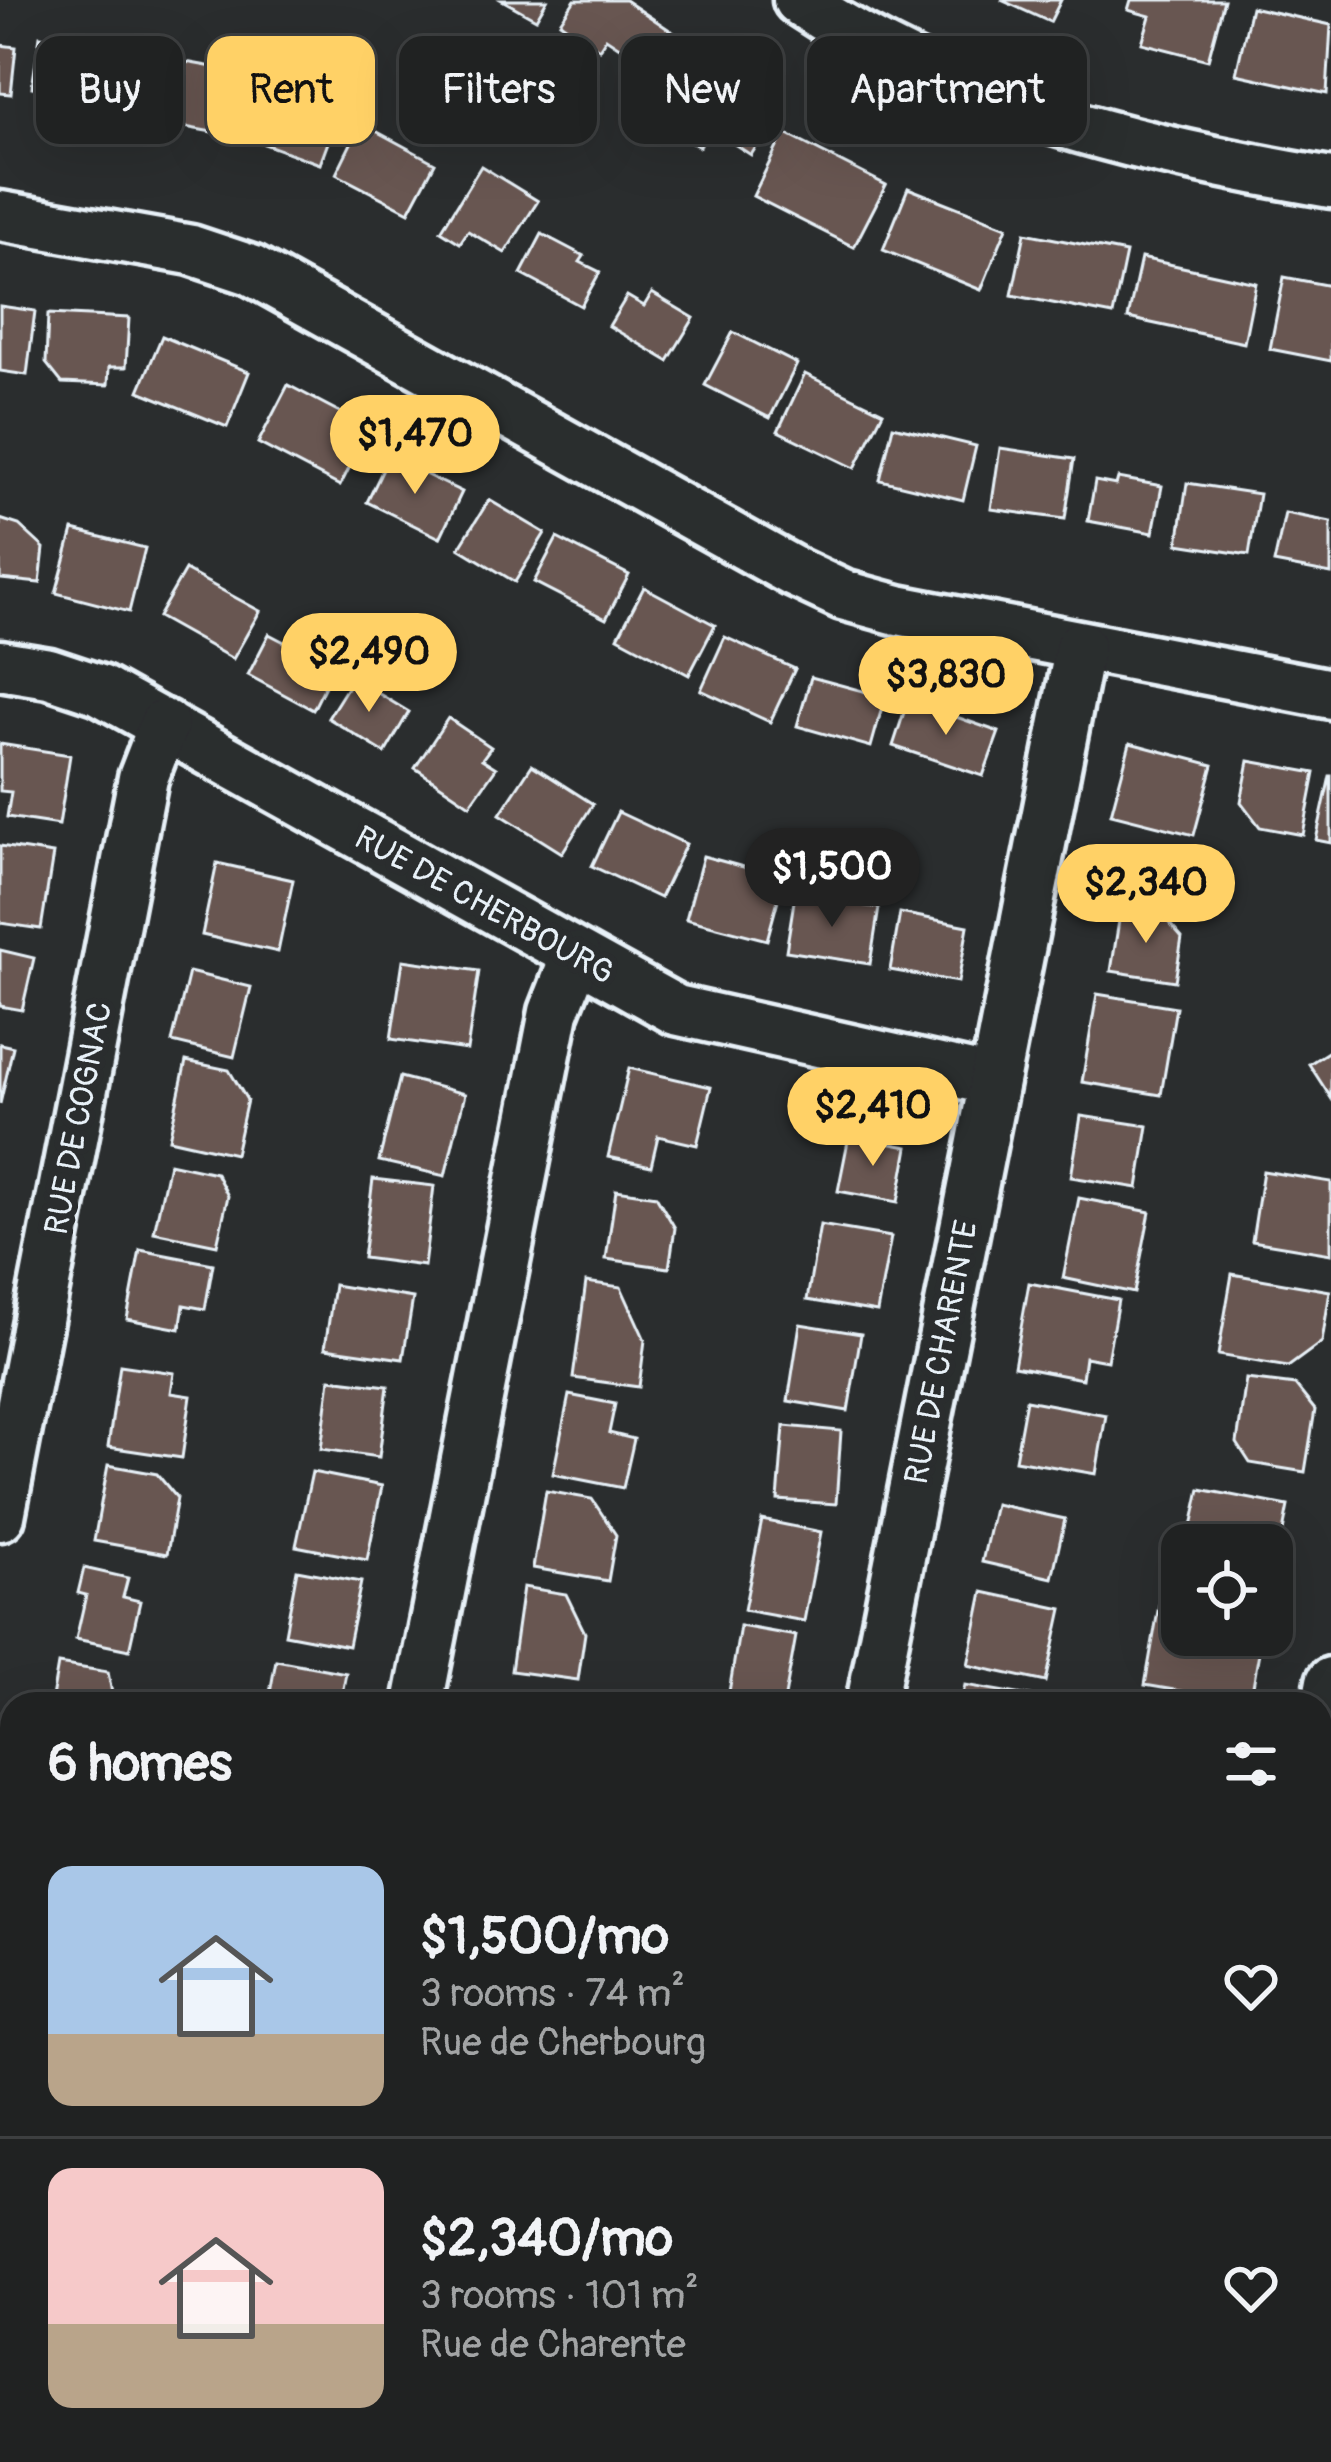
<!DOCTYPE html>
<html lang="en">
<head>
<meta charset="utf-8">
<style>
	body { margin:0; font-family:Pangolin,sans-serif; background:#2d2f2f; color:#f1f3f6; height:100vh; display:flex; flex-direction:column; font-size:45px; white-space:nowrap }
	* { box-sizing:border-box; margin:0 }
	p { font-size:39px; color:#a2a4a5 }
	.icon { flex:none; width:66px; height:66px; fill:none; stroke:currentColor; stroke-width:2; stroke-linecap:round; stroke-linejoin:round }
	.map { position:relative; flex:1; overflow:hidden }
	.panel { position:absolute; left:0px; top:1692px; width:1332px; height:771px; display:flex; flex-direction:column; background:#202222; border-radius:36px 36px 0 0; box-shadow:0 12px 48px #0002,0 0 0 3px #3d3f40 }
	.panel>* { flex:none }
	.guide { position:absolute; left:36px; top:36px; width:1260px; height:108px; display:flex; gap:24px }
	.buttons { position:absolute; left:1161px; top:1524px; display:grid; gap:24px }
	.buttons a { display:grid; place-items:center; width:132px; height:132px; border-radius:24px; background:#202222; box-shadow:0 12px 48px #0002,0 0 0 3px #3d3f40; font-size:60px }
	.price { position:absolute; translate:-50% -102px; padding:0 27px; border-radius:42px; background:#ffd166; color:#111; font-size:39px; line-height:78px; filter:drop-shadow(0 3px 6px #0008) }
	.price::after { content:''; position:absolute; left:50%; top:72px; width:36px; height:27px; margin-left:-18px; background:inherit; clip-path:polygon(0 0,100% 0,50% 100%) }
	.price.active { background:#222; color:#fff }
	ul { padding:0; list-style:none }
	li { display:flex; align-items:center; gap:36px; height:300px; padding:0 48px }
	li+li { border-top:3px solid #3d3f40 }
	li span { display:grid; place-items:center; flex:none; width:336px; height:240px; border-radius:24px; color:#555 }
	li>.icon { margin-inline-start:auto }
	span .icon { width:144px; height:144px; fill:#fffc; stroke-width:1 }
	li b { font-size:51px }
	h2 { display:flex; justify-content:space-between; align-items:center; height:144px; padding:0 48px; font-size:51px }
	.chip { padding:0 42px; border-radius:24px; background:#202222; box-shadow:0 12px 48px #0002,0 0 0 3px #3d3f40; font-size:42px; line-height:108px }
	.chip.active { background:#ffd166; color:#111 }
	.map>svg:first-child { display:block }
</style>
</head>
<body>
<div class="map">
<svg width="1331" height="2462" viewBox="0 0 1331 2462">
	<rect width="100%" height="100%" fill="#2a2d2e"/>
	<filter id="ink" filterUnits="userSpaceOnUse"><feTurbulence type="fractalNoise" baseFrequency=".00833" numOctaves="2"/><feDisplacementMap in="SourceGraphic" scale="24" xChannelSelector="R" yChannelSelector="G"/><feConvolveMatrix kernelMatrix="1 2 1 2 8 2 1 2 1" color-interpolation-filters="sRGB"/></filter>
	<g filter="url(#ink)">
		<g fill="#5d6850" stroke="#a2aca4" stroke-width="3">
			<polygon points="0,2111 12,2113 12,2335 0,2331"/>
			<polygon points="1320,2356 1331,2358 1331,2462 490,2462 445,2451 1320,2451"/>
		</g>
		<g fill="#685751" stroke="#e8f1f8" stroke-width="3">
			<polygon points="502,0 547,0 536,19"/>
			<polygon points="575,0 625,0 680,37 656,71 606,38 599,49 560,22"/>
			<polygon points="1001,0 1061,0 1050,22"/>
			<polygon points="1131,0 1224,0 1208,60 1142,43 1150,16 1128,10"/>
			<polygon points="1251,7 1331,25 1327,94 1236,74"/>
			<polygon points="40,36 91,44 88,62 110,65 103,110 54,103 56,91 32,87"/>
			<polygon points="0,45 16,47 11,94 0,93"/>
			<polygon points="136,53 224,69 212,132 125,116"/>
			<polygon points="692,61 776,116 751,155 711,129 699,147 655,118"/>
			<polygon points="262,90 337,118 320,164 245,137"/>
			<polygon points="361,123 435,163 409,212 336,174"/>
			<polygon points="784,133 886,185 854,247 753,196"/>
			<polygon points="481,166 538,201 505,253 468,231 460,243 441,231"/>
			<polygon points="908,188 1007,227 981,290 883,250"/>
			<polygon points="1025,233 1126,253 1113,315 1012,295"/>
			<polygon points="542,234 584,256 580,262 600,272 581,306 521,274"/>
			<polygon points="1141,258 1256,283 1244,343 1128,318"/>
			<polygon points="1284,277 1331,286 1331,361 1270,349"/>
			<polygon points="652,293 694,318 668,361 609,326 627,296 644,306"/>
			<polygon points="0,306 35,311 27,375 0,371"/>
			<polygon points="48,314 129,318 126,367 109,367 108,385 62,383 46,363"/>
			<polygon points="733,332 797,364 770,418 705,385"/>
			<polygon points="162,336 249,372 227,427 139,391"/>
			<polygon points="805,374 883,412 855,468 778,431"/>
			<polygon points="288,385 370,428 340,486 258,443"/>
			<polygon points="893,426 976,446 963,500 880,480"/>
			<polygon points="1000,448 1074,459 1065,519 991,509"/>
			<polygon points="389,457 462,492 440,538 367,502"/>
			<polygon points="1118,478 1162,486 1153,533 1088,521 1095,481 1116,485"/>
			<polygon points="1187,483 1259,494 1249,555 1178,544"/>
			<polygon points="489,500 545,533 515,582 459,548"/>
			<polygon points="1285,513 1331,522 1331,574 1274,563"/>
			<polygon points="0,519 19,525 44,548 40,583 0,579"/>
			<polygon points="73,530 145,548 129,612 56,593"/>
			<polygon points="557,538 629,575 606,619 534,582"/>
			<polygon points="185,570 260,611 233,659 158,617"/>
			<polygon points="644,587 715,625 689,675 618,637"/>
			<polygon points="269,634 334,668 313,710 248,675"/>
			<polygon points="725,637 795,669 770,722 701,690"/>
			<polygon points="811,677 885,697 871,747 797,726"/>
			<polygon points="353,678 409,712 385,753 328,718"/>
			<polygon points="908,700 999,732 983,776 893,746"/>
			<polygon points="448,718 491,747 482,759 496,768 470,805 415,768"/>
			<polygon points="1130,743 1213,765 1194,835 1111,814"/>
			<polygon points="0,744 70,755 59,825 7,817 11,792 0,791"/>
			<polygon points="1249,761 1315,773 1303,835 1260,827 1241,802"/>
			<polygon points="532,765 593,804 562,853 500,814"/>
			<polygon points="1330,776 1331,776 1331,843 1316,840"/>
			<polygon points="618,812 686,844 660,898 592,866"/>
			<polygon points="0,846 53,854 41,929 0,923"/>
			<polygon points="703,856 784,878 767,940 686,919"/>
			<polygon points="217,863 293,880 278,952 202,935"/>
			<polygon points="795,895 879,908 870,964 786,951"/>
			<polygon points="1121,908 1162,915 1182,938 1175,981 1111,971"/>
			<polygon points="900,913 968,926 958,982 890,970"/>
			<polygon points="0,950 34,958 22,1010 0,1006"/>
			<polygon points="403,960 479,971 467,1050 391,1039"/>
			<polygon points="189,972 251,987 234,1057 172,1042"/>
			<polygon points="1097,994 1176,1007 1161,1095 1082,1082"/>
			<polygon points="0,1044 13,1047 0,1104"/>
			<polygon points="1331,1050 1331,1098 1309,1064"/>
			<polygon points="186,1061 229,1070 247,1100 235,1154 169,1139"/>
			<polygon points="629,1068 711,1087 697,1145 658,1136 651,1166 608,1157"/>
			<polygon points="400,1077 465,1094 445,1176 379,1161"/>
			<polygon points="1081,1116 1148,1126 1138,1188 1071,1177"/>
			<polygon points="849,1136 908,1147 898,1202 838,1191"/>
			<polygon points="169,1163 216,1173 228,1196 217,1245 154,1232"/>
			<polygon points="1263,1171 1331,1182 1331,1254 1252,1241"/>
			<polygon points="373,1179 434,1186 424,1266 363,1258"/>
			<polygon points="616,1190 656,1196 675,1228 669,1268 606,1259"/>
			<polygon points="1079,1198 1150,1212 1134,1293 1063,1278"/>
			<polygon points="820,1225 891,1237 877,1312 807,1300"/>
			<polygon points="140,1250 213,1264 205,1309 184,1305 180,1329 127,1319"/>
			<polygon points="1232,1274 1330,1291 1322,1342 1288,1367 1218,1355"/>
			<polygon points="586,1282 621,1287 645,1340 639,1387 573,1378"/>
			<polygon points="1029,1283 1118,1300 1107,1361 1085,1357 1082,1379 1014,1366"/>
			<polygon points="334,1285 413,1298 403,1359 325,1348"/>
			<polygon points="800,1324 861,1334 848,1411 788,1401"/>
			<polygon points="120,1365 174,1373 171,1393 191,1396 182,1458 108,1447"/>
			<polygon points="330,1379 388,1386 379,1457 321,1449"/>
			<polygon points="1246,1379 1295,1385 1315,1410 1305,1472 1250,1463 1237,1443"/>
			<polygon points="569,1395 615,1404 609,1433 634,1439 623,1488 553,1474"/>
			<polygon points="1026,1400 1106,1415 1096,1474 1015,1460"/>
			<polygon points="784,1426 841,1431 836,1504 778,1500"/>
			<polygon points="108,1465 157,1474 177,1498 167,1554 94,1541"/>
			<polygon points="312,1472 382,1486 367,1560 296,1546"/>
			<polygon points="1200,1489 1288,1506 1273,1582 1272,1545 1188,1545"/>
			<polygon points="546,1491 592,1499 616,1535 608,1581 533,1568"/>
			<polygon points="995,1504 1065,1519 1052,1578 982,1562"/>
			<polygon points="762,1520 821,1532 804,1621 744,1610"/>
			<polygon points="84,1568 128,1578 123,1597 140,1601 129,1650 76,1639 86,1595 78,1593"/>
			<polygon points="297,1570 361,1582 348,1646 285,1634"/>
			<polygon points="523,1587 566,1594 585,1633 578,1680 511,1671"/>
			<polygon points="983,1592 1062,1609 1046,1682 968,1665"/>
			<polygon points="1159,1605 1182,1609 1182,1635 1258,1635 1261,1641 1250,1703 1145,1685"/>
			<polygon points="740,1626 796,1636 784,1702 729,1692"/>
			<polygon points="276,1660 346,1673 340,1704 268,1704"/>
			<polygon points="58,1664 108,1672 114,1704 51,1704"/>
			<polygon points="965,1685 1036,1697 1034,1704 961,1704"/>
			<polygon points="12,1863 12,1947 0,1955 0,1871"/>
		</g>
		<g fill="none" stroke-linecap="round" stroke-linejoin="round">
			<defs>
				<g id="street">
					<path d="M798 0C960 108 1141 151 1331 183"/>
					<polyline points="0,216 191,250 251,270 794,572 843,595 898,610 1331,694"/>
					<polyline points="0,665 49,673 100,690 676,1010 993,1081"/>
					<polyline points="0,1516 143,778 164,724"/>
					<polyline points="418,1704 554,1012 576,956"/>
					<polyline points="871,1704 1080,646"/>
					<polyline points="1320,1739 1331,1682"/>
					<polyline points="1320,2114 1331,2116"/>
				</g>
				<g id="highway">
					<polyline points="0,2362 12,2366"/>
					<polyline points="22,2451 82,2462"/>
					<polyline points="301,2451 338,2462"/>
				</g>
			</defs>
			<use href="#street" stroke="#e8f1f8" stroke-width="57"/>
			<use href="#highway" stroke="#e8f1f8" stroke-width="75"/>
			<use href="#street" stroke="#2a2d2e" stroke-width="48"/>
			<use href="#highway" stroke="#746a5a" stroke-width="66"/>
		</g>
	</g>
	<g text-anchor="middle" stroke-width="12" stroke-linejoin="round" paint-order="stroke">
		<g font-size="33" fill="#e8f1f8" stroke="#2a2d2e">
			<text transform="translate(485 904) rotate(29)" y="12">RUE DE CHERBOURG</text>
			<text transform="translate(77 1118) rotate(-79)" y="12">RUE DE COGNAC</text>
			<text transform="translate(940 1352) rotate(-79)" y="12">RUE DE CHARENTE</text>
		</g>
	</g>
</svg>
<div class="buttons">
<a><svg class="icon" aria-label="locate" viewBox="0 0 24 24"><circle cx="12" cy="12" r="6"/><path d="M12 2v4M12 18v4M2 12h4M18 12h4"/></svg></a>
</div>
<b class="price" style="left:415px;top:497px">$1,470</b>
<b class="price" style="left:369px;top:715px">$2,490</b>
<b class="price" style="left:946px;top:738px">$3,830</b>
<b class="price active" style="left:832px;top:930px">$1,500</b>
<b class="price" style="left:1146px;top:946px">$2,340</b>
<b class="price" style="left:873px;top:1169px">$2,410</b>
<div class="guide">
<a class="chip">Buy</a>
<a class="chip active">Rent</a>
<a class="chip">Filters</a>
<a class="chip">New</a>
<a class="chip">Apartment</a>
</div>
<section class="panel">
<h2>6 homes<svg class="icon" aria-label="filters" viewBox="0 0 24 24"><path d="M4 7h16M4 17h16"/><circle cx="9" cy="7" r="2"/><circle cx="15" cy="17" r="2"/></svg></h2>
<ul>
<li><span style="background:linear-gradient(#a9c7e8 70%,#b9a48a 0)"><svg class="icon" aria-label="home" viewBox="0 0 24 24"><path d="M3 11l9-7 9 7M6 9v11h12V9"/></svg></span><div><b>$1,500/mo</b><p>3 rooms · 74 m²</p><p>Rue de Cherbourg</p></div><svg class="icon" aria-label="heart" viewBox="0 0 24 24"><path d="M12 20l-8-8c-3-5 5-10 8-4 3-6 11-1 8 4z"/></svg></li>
<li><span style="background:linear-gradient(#f6c9c9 65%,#b9a48a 0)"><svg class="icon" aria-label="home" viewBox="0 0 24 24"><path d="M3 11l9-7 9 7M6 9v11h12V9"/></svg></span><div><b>$2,340/mo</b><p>3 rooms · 101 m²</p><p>Rue de Charente</p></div><svg class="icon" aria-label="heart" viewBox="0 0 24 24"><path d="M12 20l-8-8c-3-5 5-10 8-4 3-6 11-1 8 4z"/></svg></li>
</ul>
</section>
</div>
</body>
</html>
